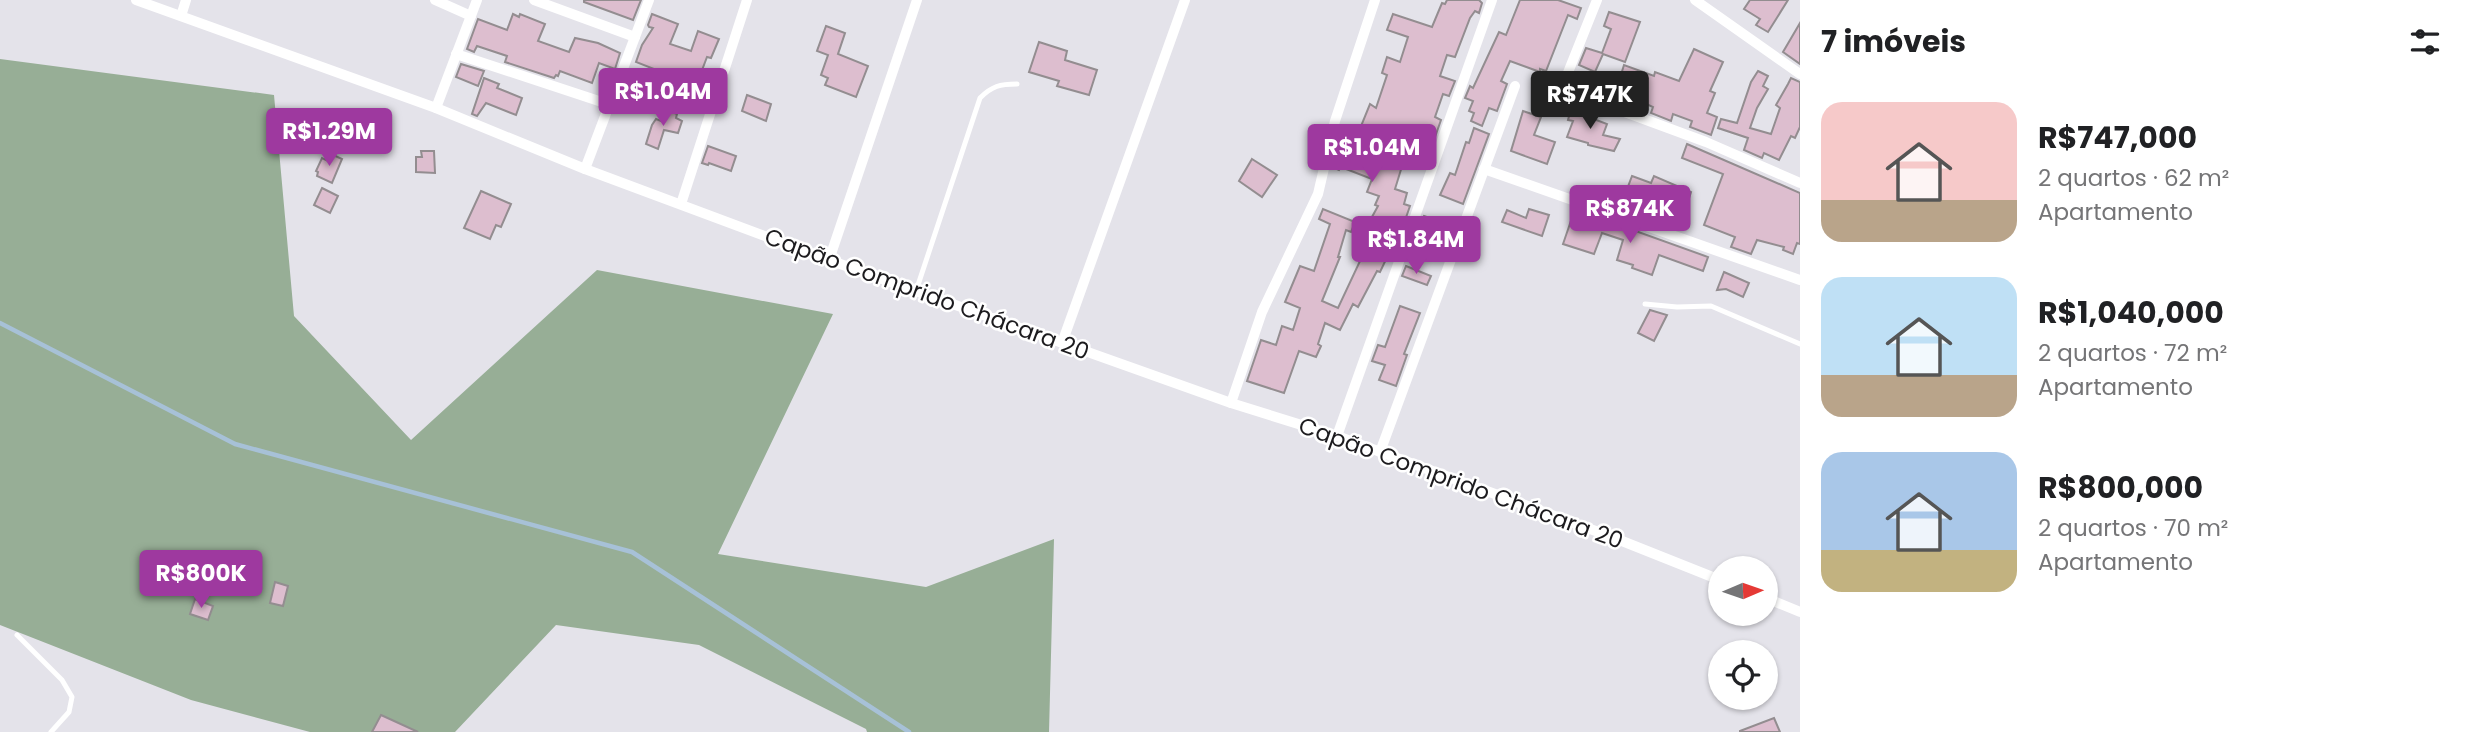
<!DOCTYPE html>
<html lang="pt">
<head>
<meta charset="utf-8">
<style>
	body { margin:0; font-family:Poppins,sans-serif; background:#f6f6f6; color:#202124; height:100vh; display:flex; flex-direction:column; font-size:26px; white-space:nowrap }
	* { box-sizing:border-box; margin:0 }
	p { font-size:23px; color:#757577 }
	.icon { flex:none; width:38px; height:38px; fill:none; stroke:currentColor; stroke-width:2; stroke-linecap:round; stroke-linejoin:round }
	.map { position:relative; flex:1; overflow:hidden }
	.panel { display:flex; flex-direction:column; background:#fff; width:665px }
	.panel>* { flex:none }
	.needle { width:46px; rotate:88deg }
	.buttons { position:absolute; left:1708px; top:556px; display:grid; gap:14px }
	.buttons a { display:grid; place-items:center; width:70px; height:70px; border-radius:50%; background:#fff; box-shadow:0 2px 5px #0004; font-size:35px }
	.price { position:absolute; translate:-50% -60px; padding:0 16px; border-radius:7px; background:#9e399f; color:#fff; font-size:23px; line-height:46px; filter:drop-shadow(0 2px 4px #0008) }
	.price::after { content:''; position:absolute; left:50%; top:42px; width:21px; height:16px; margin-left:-10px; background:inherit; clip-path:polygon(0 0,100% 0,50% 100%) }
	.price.current { background:#222; color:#fff }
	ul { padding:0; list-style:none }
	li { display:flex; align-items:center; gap:21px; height:175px; padding:0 21px }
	li span { display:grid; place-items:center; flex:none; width:196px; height:140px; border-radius:21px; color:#555 }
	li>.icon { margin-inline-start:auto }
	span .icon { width:84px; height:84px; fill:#fffc; stroke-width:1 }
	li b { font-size:30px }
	h2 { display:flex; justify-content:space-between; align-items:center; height:84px; padding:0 21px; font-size:30px }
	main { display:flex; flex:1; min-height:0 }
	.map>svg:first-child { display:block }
</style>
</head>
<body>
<main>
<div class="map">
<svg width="1800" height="732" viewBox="0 0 1800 732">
	<rect width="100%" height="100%" fill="#e4e3ea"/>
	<polygon fill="#97ae96" points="0,59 274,95 294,316 411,440 597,270 833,314 718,554 926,587 1054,539 1049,732 867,732 866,729 699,645 556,625 455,732 310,732 191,700 0,625"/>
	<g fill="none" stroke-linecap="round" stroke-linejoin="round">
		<polyline stroke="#a7c1d7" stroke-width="4.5" points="0,323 235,444 632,552 909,732"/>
	</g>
	<g fill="#ddbecf" stroke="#938d90" stroke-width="2">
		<polygon points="584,0 641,0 633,20 584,2"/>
		<polygon points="1447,0 1479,0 1482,3 1479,13 1475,11 1470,18 1455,57 1447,55 1440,76 1455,81 1449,96 1443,94 1435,117 1441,120 1435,137 1425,133 1418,154 1407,150 1395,189 1407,193 1404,204 1410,206 1402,229 1401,228 1380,272 1377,271 1358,307 1353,304 1340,330 1325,323 1318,344 1321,346 1316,357 1299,351 1284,393 1247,381 1261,340 1276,345 1282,326 1293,330 1300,308 1285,302 1300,266 1314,271 1330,224 1319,219 1323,209 1355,222 1351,232 1346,230 1338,257 1340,257 1322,301 1338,308 1375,229 1367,226 1378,206 1375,205 1379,196 1367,192 1372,179 1341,167 1339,170 1332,167 1337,147 1361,155 1369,134 1359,131 1370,104 1376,108 1387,75 1382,73 1387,57 1400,62 1408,37 1387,30 1393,14 1432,27 1442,3 1445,4"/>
		<polygon points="1520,0 1558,0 1581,8 1577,19 1568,15 1546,71 1540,69 1540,72 1510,61 1501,81 1507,84 1497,111 1489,108 1482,126 1471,121 1474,113 1469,111 1473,101 1465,98 1470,86 1473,88 1499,32 1506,35"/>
		<polygon points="1750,0 1788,0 1768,32 1756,25 1760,19 1744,9"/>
		<polygon points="1609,12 1640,22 1625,62 1603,54 1595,72 1579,65 1586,48 1602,53 1611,29 1604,26"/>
		<polygon points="513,14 519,17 520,14 545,24 538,41 569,52 575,38 598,43 620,53 615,69 599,63 592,83 560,71 558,76 556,75 554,78 505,62 507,56 477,46 474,52 467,49 478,19 507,30"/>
		<polygon points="652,14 678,24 670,44 691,51 698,31 719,39 711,58 707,57 693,94 669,85 672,76 636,62 642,45 653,28 649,27 648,25"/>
		<polygon points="1800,23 1800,64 1783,52"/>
		<polygon points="826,26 845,33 838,54 868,66 856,97 825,85 828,78 821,75 828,55 817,51"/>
		<polygon points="1039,42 1067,51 1065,60 1097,70 1089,95 1057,86 1059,81 1029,72"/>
		<polygon points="1694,49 1723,62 1710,91 1715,93 1707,113 1717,117 1711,135 1690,127 1692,121 1673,114 1671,121 1651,113 1653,107 1644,103 1646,96 1625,88 1626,83 1619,81 1624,65 1654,76 1655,72 1679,81"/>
		<polygon points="461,64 484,71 478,86 456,77"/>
		<polygon points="1758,71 1768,76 1763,86 1768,89 1757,108 1750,128 1771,134 1780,108 1776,105 1788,84 1791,78 1800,82 1800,127 1795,138 1791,136 1779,160 1764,153 1762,158 1744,150 1748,138 1718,128 1721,119 1737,123 1751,82"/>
		<polygon points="484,78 499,84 497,88 522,98 516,115 486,103 477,116 472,114"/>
		<polygon points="747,95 771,104 766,121 742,111"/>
		<polygon points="1577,108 1587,111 1586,116 1607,124 1603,135 1620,139 1614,151 1588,145 1588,143 1567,137 1573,121 1568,120 1571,109 1576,110"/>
		<polygon points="665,109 677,114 676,118 682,121 678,133 664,130 658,149 646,144 652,125 656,119 661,121"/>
		<polygon points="1523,111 1541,117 1534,135 1555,142 1547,164 1511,151"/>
		<polygon points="1474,128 1489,134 1463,204 1440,195 1450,173 1455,175 1466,142 1469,143"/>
		<polygon points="1687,144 1800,193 1800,244 1797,243 1793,254 1783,250 1784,247 1757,240 1751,254 1731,247 1735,237 1704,225 1723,174 1682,158"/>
		<polygon points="708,146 736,156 731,171 709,163 708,165 702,163"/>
		<polygon points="421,151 434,151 435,173 416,172 416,157 422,157"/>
		<polygon points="331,154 342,159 332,183 317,176 318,172 316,171 322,158 328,161"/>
		<polygon points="1252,159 1277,175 1262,197 1239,181"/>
		<polygon points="1632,176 1651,183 1654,176 1691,192 1685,211 1665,203 1663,209 1633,199 1634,195 1626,192"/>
		<polygon points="322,188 338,196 330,213 314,205"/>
		<polygon points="481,191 511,204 501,227 496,225 490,239 464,228"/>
		<polygon points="1529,209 1549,215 1542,236 1502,222 1507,210 1526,218"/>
		<polygon points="1575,209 1585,213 1581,222 1602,228 1605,220 1708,257 1703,271 1659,255 1652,275 1632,268 1633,265 1617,260 1623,240 1602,233 1594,254 1563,244"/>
		<polygon points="1424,216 1454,227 1446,250 1432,245 1433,242 1417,235"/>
		<polygon points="1406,266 1431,276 1427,285 1402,276"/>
		<polygon points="1724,272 1749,283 1743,297 1726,289 1717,290"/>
		<polygon points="1400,306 1420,313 1404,354 1407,355 1396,386 1379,380 1385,365 1372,361 1378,345 1385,347"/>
		<polygon points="1650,310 1667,315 1654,341 1638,333"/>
		<polygon points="275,582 288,586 283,606 270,603"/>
		<polygon points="195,599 213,606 208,620 190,614"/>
		<polygon points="381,715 418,732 372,732"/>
		<polygon points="1774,718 1780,732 1740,732 1740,731"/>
	</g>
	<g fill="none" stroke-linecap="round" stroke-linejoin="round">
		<g stroke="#fff" stroke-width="5">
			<path d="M916 291 980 98C992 86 1000 84 1017 84"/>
			<polyline points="1645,304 1677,307 1711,306 1800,344"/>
			<polyline points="17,635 62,680 72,697 69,712 51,732"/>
		</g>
		<g stroke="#fff" stroke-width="10">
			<polyline points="136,0 436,108 585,169 829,260 1231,403 1337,436 1612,537 1720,580"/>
			<polyline points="435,0 471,16"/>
			<polyline points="534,0 635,37"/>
			<path d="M1597 0 1567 75C1565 83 1567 88 1573 93L1706 142 1800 183"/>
			<polyline points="1695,0 1800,74"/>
			<polyline points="181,16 186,0"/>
			<polyline points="456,54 611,105"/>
			<polyline points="436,108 477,0"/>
			<polyline points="585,169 649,0"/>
			<polyline points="1484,169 1800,280"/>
			<polyline points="681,204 747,0"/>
			<polyline points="829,260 917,0"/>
			<polyline points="1062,343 1185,0"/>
			<polyline points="1231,403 1262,312 1318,194 1335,121 1375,0"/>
			<polyline points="1337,436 1492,0"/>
			<polyline points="1380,452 1515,86"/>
			<polyline points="1766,598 1800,612"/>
		</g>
	</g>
	<g text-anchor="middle" stroke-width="5" stroke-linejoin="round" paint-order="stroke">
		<g font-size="23" fill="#1c1b1e" stroke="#fff">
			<text transform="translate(927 294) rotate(20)" y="8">Capão Comprido Chácara 20</text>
			<text transform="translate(1461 483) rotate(20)" y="8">Capão Comprido Chácara 20</text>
		</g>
	</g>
</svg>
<div class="buttons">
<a><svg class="needle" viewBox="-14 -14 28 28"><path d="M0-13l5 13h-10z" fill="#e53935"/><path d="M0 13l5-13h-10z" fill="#757577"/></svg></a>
<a><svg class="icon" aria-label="locate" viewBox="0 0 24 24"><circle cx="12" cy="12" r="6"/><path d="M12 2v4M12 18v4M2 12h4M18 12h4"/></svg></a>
</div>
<b class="price" style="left:663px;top:128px">R$1.04M</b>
<b class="price current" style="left:1590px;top:131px">R$747K</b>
<b class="price" style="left:329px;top:168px">R$1.29M</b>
<b class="price" style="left:1372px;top:184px">R$1.04M</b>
<b class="price" style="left:1630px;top:245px">R$874K</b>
<b class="price" style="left:1416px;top:276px">R$1.84M</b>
<b class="price" style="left:201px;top:610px">R$800K</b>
</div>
<section class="panel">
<h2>7 imóveis<svg class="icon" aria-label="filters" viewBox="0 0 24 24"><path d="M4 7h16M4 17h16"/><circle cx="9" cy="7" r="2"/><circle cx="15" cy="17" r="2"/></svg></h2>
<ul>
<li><span style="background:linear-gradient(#f6c9c9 70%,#b9a48a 0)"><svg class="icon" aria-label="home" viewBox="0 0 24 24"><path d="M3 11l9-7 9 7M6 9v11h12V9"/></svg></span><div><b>R$747,000</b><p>2 quartos · 62 m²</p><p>Apartamento</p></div></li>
<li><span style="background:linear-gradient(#bfe0f5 70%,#b9a48a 0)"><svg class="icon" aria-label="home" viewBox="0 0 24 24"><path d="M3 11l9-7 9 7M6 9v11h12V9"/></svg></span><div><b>R$1,040,000</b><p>2 quartos · 72 m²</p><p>Apartamento</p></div></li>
<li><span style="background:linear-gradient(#a9c7e8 70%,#c2b280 0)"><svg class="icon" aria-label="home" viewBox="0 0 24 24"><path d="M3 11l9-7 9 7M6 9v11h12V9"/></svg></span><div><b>R$800,000</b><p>2 quartos · 70 m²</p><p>Apartamento</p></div></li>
</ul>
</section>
</main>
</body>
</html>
